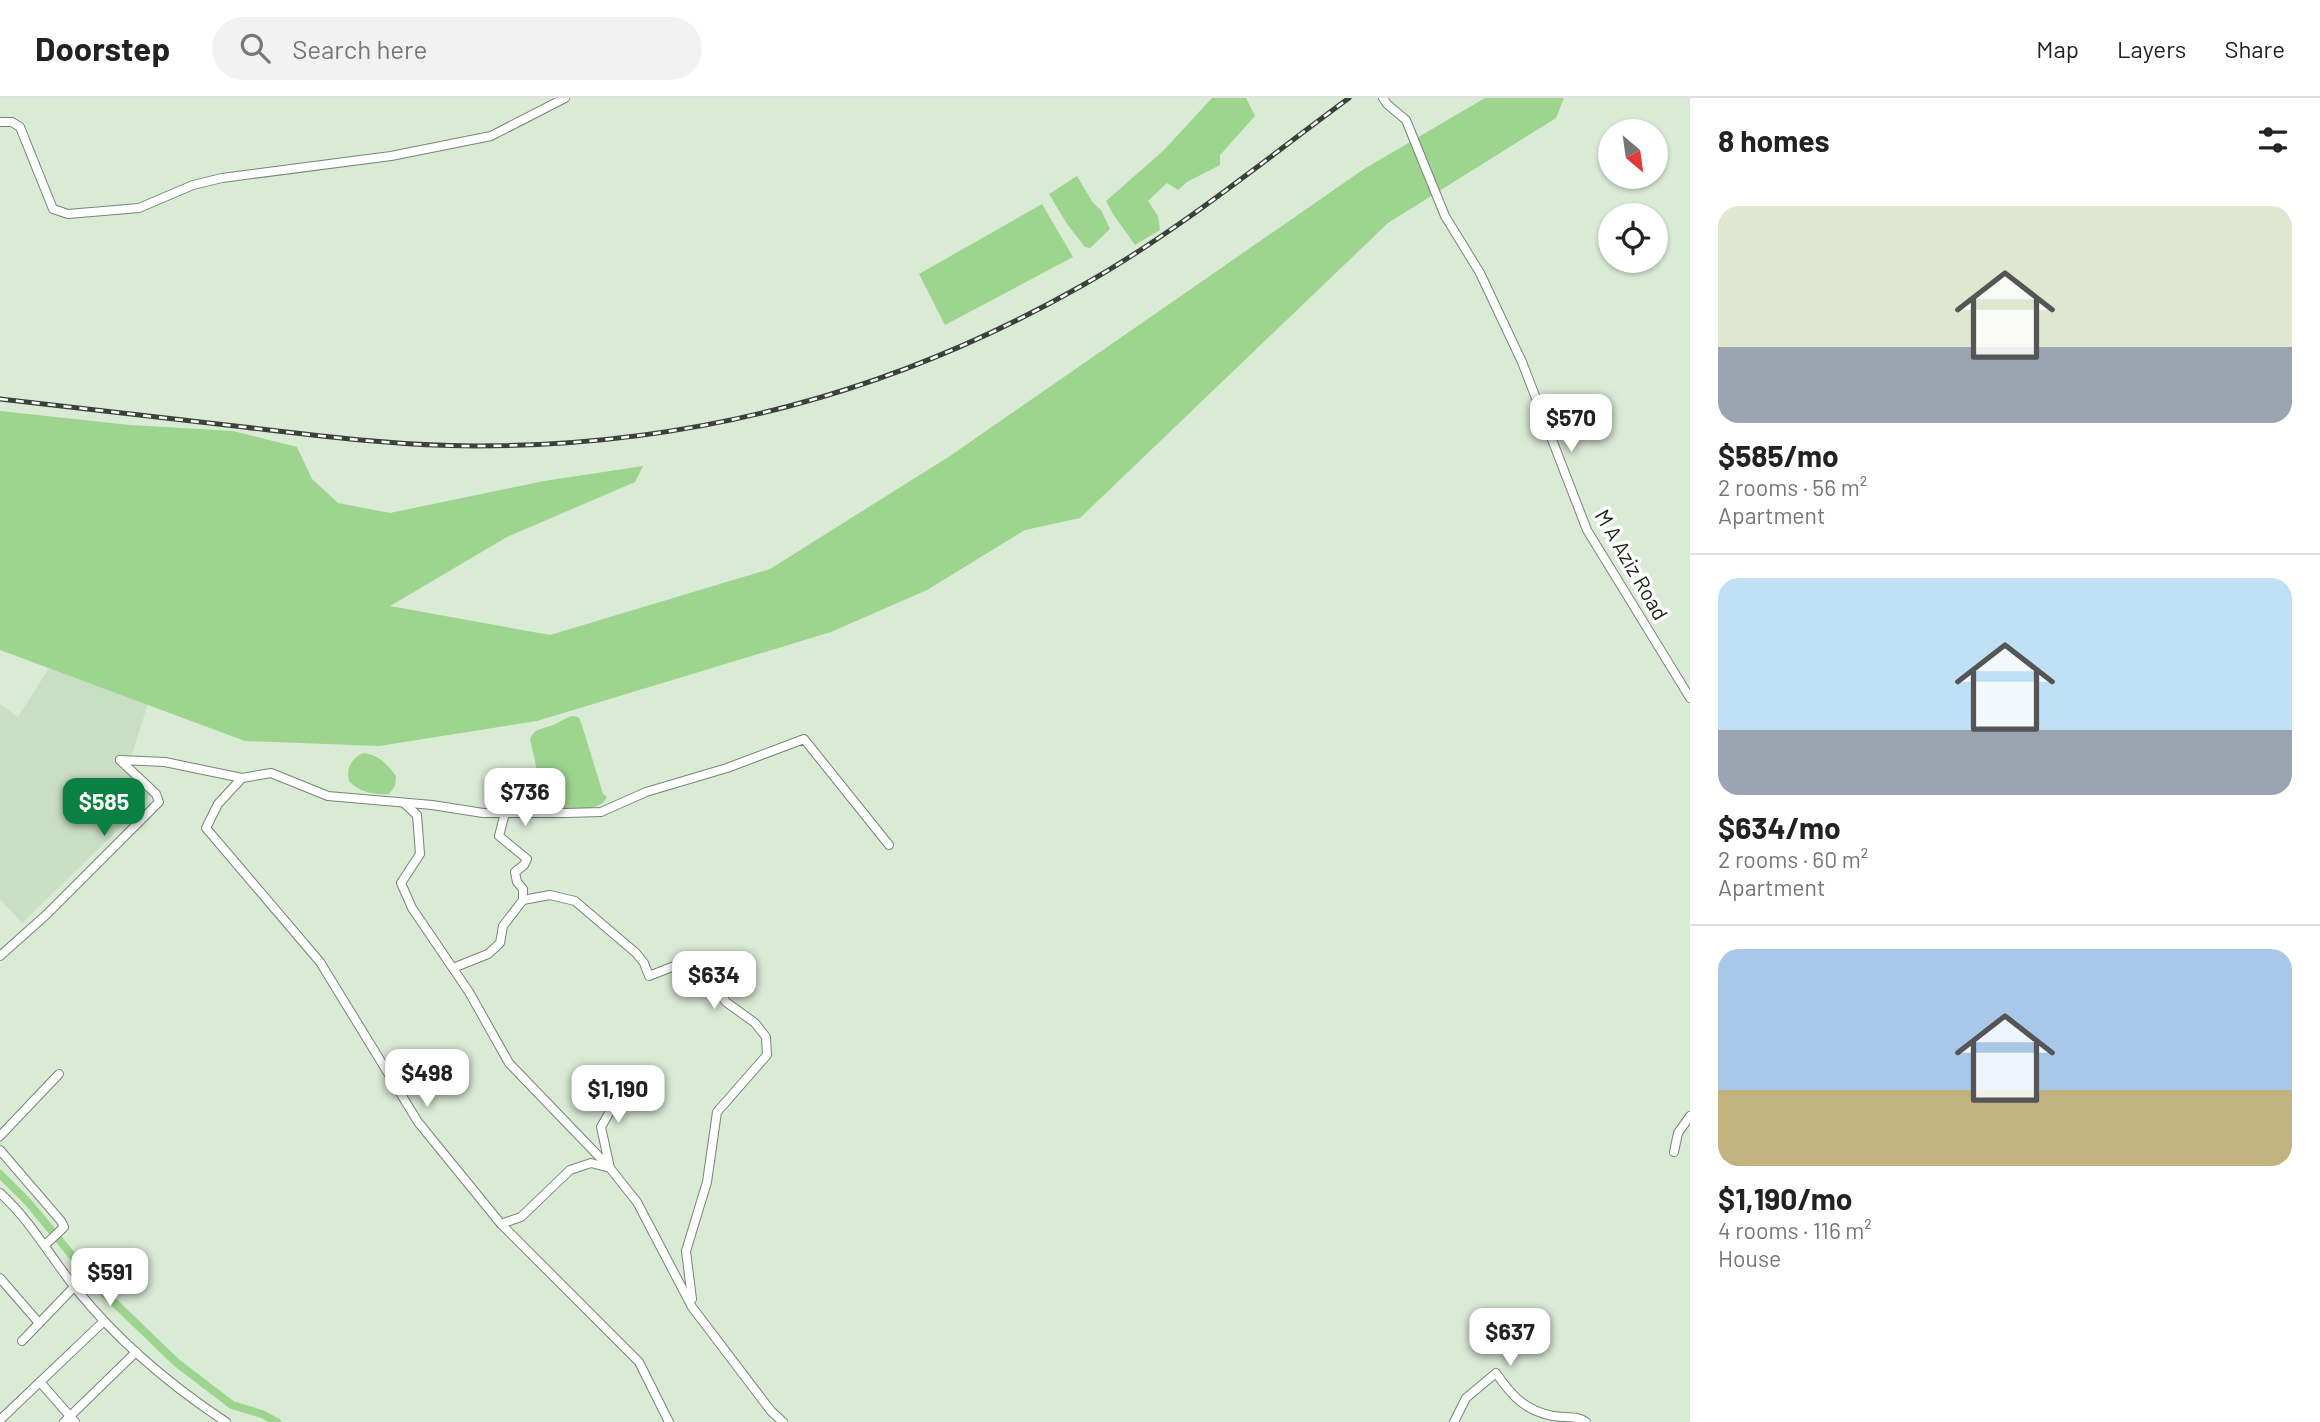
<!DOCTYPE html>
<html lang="en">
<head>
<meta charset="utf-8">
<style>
	body { margin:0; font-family:Barlow,sans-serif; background:#f2f2f2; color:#222; height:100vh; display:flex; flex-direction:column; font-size:26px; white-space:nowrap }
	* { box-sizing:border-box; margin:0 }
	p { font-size:23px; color:#767676 }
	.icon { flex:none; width:38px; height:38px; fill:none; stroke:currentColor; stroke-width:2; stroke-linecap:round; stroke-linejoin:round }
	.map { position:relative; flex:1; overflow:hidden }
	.sheet { display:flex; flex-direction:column; background:#fff; width:630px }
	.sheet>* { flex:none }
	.needle { width:46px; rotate:151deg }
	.buttons { position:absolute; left:1598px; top:21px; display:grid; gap:14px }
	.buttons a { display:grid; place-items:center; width:70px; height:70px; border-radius:50%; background:#fff; box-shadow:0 2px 5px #0004; font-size:35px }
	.price { position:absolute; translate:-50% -60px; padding:0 16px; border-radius:14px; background:#fff; color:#222; font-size:23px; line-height:46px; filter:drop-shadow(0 2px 4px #0008) }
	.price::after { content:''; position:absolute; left:50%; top:42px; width:21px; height:16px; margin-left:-10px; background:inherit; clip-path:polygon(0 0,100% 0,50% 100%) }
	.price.active { background:#0b8043; color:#fff }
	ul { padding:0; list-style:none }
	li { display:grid; align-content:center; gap:14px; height:371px; padding:0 28px }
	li+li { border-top:2px solid #e0e0e0 }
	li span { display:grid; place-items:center; height:217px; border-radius:21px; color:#555 }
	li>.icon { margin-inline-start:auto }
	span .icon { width:126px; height:126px; fill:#fffc; stroke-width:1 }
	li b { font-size:30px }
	h2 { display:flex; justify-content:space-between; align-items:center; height:84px; padding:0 28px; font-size:30px }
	header { display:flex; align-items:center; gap:42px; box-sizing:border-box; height:98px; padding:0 35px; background:#fff; border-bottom:2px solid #e0e0e0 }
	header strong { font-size:33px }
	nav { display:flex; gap:38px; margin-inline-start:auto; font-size:24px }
	.search { width:490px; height:63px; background:#f2f2f2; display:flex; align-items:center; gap:18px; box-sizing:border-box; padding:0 24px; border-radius:38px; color:#767676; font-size:26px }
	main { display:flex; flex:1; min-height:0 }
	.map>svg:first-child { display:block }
</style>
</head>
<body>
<header>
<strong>Doorstep</strong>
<div class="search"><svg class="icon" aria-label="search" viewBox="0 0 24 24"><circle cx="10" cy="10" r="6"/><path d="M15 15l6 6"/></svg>Search here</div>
<nav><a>Map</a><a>Layers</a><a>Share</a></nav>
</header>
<main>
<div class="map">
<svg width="1690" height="1324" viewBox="0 0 1690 1324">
	<rect width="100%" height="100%" fill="#d9ead5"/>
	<polygon fill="#c9dfc4" points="49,570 148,606 129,665 152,694 131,719 22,825 0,801 0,606 18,619"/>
	<g fill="#9dd58f">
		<polygon points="1212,0 1246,0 1255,18 1220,57 1220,67 1187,84 1178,92 1167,85 1148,103 1158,118 1160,132 1135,147 1113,116 1106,103 1163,53"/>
		<polygon points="1485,0 1564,0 1556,20 1388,125 1080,420 1025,432 927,492 831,534 537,623 379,648 245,643 0,552 0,313 130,327 233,333 297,349 312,381 338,405 390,415 544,383 643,368 635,384 507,439 390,508 550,537 770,471 950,358 1364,71"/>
		<polygon points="1077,78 1093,105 1101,112 1110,131 1090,150 1085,149 1067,126 1049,96"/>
		<polygon points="1042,106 1073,159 945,227 919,176"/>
		<path d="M574 618 579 620 582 627 603 696 607 699 603 705C584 716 564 711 544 704L530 641C535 629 542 632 553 627 561 624 565 619 574 618Z"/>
		<path d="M363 655C379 657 387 666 396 678L395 688 389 696C374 697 359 694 349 683 346 670 351 661 363 655Z"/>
	</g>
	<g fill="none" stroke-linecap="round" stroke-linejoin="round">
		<polyline stroke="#9dd58f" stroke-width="8" points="0,1076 28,1104 98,1189 177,1265 232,1307 262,1316 277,1324"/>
		<defs>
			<g id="street">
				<polyline points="1383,0 1387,6 1406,22 1445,118 1480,175 1522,264 1587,432 1690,600"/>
				<polyline points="0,24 12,24 20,29 53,111 68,116 139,110 193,87 222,80 391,58 491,38 565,0"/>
				<polyline points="120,662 165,664 242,680 271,675 328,698 432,707 483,715 566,715 601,714 646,694 727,670 804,641 889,747"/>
				<polyline points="242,680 218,706 206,730 320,864 418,1024 501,1126 639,1264 669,1324"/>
				<polyline points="405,706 417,717 420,756 401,785 412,810 469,894 509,965 610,1070 637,1104 692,1209 771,1313 783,1324"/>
				<polyline points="505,715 499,738 527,761 524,767 515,774 517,784 523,791 523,802"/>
				<polyline points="0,858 46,817 159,704 156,696 120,662"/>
				<polyline points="453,870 488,856 500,845 503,828 523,802 550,797 575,803 636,855 644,865 649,878 682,865 712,886 726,904 755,925 766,939 767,957 717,1014 707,1084 686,1153 692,1201"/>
				<polyline points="0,1038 59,976"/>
				<polyline points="0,1052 61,1123 64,1129 45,1147"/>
				<polyline points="1674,1054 1678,1035 1690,1018"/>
				<path d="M0 1095C31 1123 51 1160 77 1192 119 1244 170 1287 226 1324"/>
				<polyline points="501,1126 521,1119 570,1072 591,1065 610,1070 601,1029 627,984"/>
				<polyline points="0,1180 39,1225"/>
				<polyline points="22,1243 74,1189"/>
				<polyline points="40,1284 75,1324"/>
				<polyline points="0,1322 103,1224"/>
				<polyline points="64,1324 136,1254"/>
				<path d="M1454 1324 1466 1300 1496 1275C1512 1298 1524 1312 1553 1318 1564 1320 1577 1317 1586 1324"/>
			</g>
		</defs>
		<use href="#street" stroke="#778674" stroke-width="10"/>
		<use href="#street" stroke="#fff" stroke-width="8"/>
		<defs>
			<path id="rail" d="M0 301C81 310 163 320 244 329 321 338 398 348 475 348 693 348 893 295 1083 187 1177 134 1262 64 1349 0"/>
		</defs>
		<use href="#rail" stroke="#3a4237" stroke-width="5"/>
		<use href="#rail" stroke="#fff" stroke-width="2.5" stroke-dasharray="8" stroke-linecap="butt"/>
	</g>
	<g text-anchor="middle" stroke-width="7" stroke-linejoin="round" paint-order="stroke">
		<g font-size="21" fill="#191f17" stroke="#fff">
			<text transform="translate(1631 467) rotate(60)" y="7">M A Aziz Road</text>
		</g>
	</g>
</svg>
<div class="buttons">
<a><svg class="needle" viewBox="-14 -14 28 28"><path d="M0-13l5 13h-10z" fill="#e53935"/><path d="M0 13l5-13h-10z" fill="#767676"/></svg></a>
<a><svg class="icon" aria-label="locate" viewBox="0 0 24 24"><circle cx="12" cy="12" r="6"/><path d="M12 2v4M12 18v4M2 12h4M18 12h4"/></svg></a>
</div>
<b class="price" style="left:1571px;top:356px">$570</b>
<b class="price" style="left:525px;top:730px">$736</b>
<b class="price active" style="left:104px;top:740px">$585</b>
<b class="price" style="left:714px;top:913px">$634</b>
<b class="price" style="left:427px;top:1011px">$498</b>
<b class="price" style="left:618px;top:1027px">$1,190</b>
<b class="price" style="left:110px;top:1210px">$591</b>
<b class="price" style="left:1510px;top:1270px">$637</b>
</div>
<section class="sheet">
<h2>8 homes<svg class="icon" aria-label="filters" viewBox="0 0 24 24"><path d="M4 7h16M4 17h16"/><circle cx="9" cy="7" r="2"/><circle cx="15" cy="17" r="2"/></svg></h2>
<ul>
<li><span style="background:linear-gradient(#dfe7d0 65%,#9aa5b1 0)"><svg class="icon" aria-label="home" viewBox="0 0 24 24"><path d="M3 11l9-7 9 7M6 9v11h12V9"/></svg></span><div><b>$585/mo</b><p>2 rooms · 56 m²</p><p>Apartment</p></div></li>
<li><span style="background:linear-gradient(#bfe0f5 70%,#9aa5b1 0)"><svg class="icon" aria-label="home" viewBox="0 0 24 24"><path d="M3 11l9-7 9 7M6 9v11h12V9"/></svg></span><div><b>$634/mo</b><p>2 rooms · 60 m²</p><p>Apartment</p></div></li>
<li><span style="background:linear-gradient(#a9c7e8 65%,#c2b280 0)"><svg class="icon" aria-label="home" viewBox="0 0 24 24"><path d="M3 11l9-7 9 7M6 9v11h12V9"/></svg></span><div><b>$1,190/mo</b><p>4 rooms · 116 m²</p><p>House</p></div></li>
</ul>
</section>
</main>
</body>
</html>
